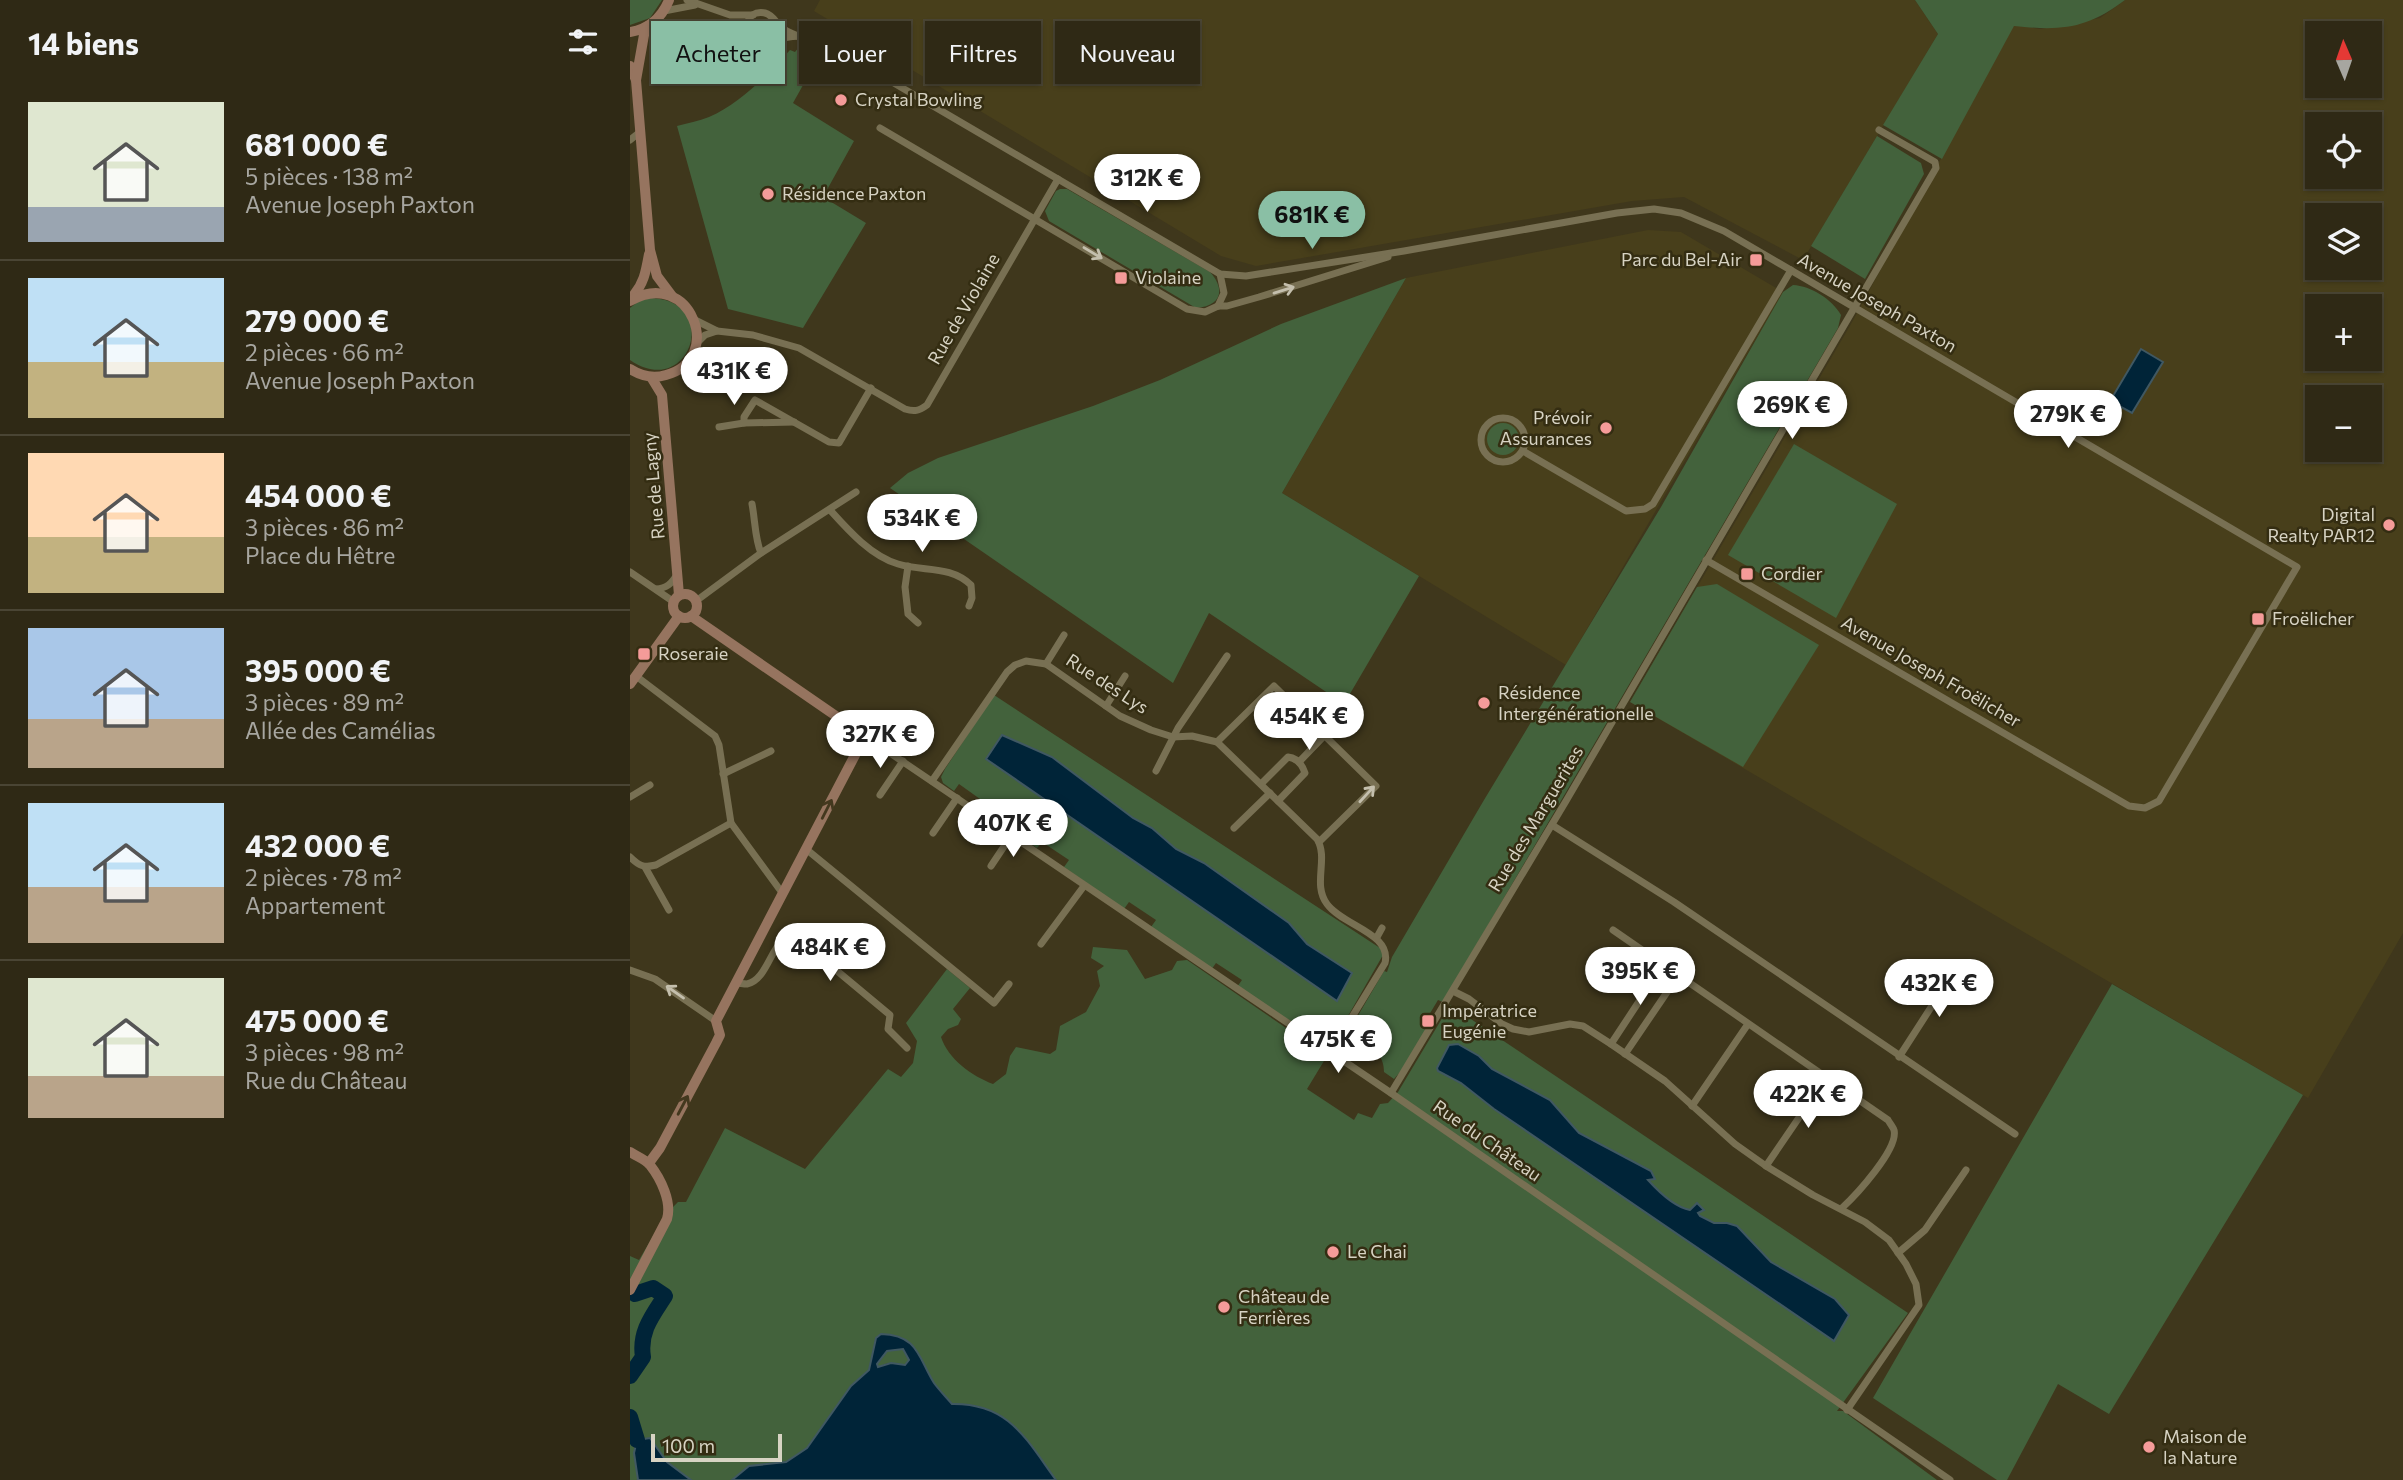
<!DOCTYPE html>
<html lang="fr">
<head>
<meta charset="utf-8">
<style>
	body { margin:0; font-family:Commissioner,sans-serif; background:#3b3522; color:#f1f3f6; height:100vh; display:flex; flex-direction:column; font-size:26px; white-space:nowrap }
	* { box-sizing:border-box; margin:0 }
	p { font-size:23px; color:#a7a6a0 }
	.icon { flex:none; width:38px; height:38px; fill:none; stroke:currentColor; stroke-width:2; stroke-linecap:round; stroke-linejoin:round }
	.map { position:relative; flex:1; overflow:hidden }
	.details { display:flex; flex-direction:column; background:#2f2915; width:630px }
	.details>* { flex:none }
	.top-card { position:absolute; left:21px; top:21px; width:665px; height:63px; display:flex; gap:14px }
	.needle { width:46px; rotate:358deg }
	.fabs { position:absolute; left:1675px; top:21px; display:grid; gap:14px }
	.fabs a { display:grid; place-items:center; width:77px; height:77px; border-radius:0px; background:#2f2915; box-shadow:0 2px 5px #0004,0 0 0 2px #4a4534; font-size:35px }
	.scale { position:absolute; left:21px; bottom:18px; width:131px; box-sizing:border-box; padding-left:7px; border:4px solid #d7d3c3; border-top:0; font-size:19px; line-height:24px; white-space:nowrap; color:#d7d3c3; -webkit-text-stroke:5px #342d12; paint-order:stroke }
	.price { position:absolute; translate:-50% -60px; padding:0 16px; border-radius:24px; background:#fff; color:#222; font-size:23px; line-height:46px; filter:drop-shadow(0 2px 4px #0008) }
	.price::after { content:''; position:absolute; left:50%; top:42px; width:21px; height:16px; margin-left:-10px; background:inherit; clip-path:polygon(0 0,100% 0,50% 100%) }
	.price.active { background:#8abfa5; color:#111 }
	ul { padding:0; list-style:none }
	li { display:flex; align-items:center; gap:21px; height:175px; padding:0 28px }
	li+li { border-top:2px solid #4a4534 }
	li span { display:grid; place-items:center; flex:none; width:196px; height:140px; border-radius:0px; color:#555 }
	li>.icon { margin-inline-start:auto }
	span .icon { width:84px; height:84px; fill:#fffc; stroke-width:1 }
	li b { font-size:30px }
	h2 { display:flex; justify-content:space-between; align-items:center; height:84px; padding:0 28px; font-size:30px }
	.chip { padding:0 24px; border-radius:0px; background:#2f2915; box-shadow:0 2px 5px #0004,0 0 0 2px #4a4534; font-size:24px; line-height:63px }
	.chip.active { background:#8abfa5; color:#111 }
	main { display:flex; flex:1; min-height:0 }
	.map>svg:first-child { display:block }
</style>
</head>
<body>
<main>
<section class="details">
<h2>14 biens<svg class="icon" aria-label="filters" viewBox="0 0 24 24"><path d="M4 7h16M4 17h16"/><circle cx="9" cy="7" r="2"/><circle cx="15" cy="17" r="2"/></svg></h2>
<ul>
<li><span style="background:linear-gradient(#dfe7d0 75%,#9aa5b1 0)"><svg class="icon" aria-label="home" viewBox="0 0 24 24"><path d="M3 11l9-7 9 7M6 9v11h12V9"/></svg></span><div><b>681 000 €</b><p>5 pièces · 138 m²</p><p>Avenue Joseph Paxton</p></div></li>
<li><span style="background:linear-gradient(#bfe0f5 60%,#c2b280 0)"><svg class="icon" aria-label="home" viewBox="0 0 24 24"><path d="M3 11l9-7 9 7M6 9v11h12V9"/></svg></span><div><b>279 000 €</b><p>2 pièces · 66 m²</p><p>Avenue Joseph Paxton</p></div></li>
<li><span style="background:linear-gradient(#ffd9b3 60%,#c2b280 0)"><svg class="icon" aria-label="home" viewBox="0 0 24 24"><path d="M3 11l9-7 9 7M6 9v11h12V9"/></svg></span><div><b>454 000 €</b><p>3 pièces · 86 m²</p><p>Place du Hêtre</p></div></li>
<li><span style="background:linear-gradient(#a9c7e8 65%,#b9a48a 0)"><svg class="icon" aria-label="home" viewBox="0 0 24 24"><path d="M3 11l9-7 9 7M6 9v11h12V9"/></svg></span><div><b>395 000 €</b><p>3 pièces · 89 m²</p><p>Allée des Camélias</p></div></li>
<li><span style="background:linear-gradient(#bfe0f5 60%,#b9a48a 0)"><svg class="icon" aria-label="home" viewBox="0 0 24 24"><path d="M3 11l9-7 9 7M6 9v11h12V9"/></svg></span><div><b>432 000 €</b><p>2 pièces · 78 m²</p><p>Appartement</p></div></li>
<li><span style="background:linear-gradient(#dfe7d0 70%,#b9a48a 0)"><svg class="icon" aria-label="home" viewBox="0 0 24 24"><path d="M3 11l9-7 9 7M6 9v11h12V9"/></svg></span><div><b>475 000 €</b><p>3 pièces · 98 m²</p><p>Rue du Château</p></div></li>
</ul>
</section>
<div class="map">
<svg width="1773" height="1480" viewBox="0 0 1773 1480">
	<rect width="100%" height="100%" fill="#3f371c"/>
	<g fill="#483f1b" fill-rule="evenodd">
		<polygon points="190,0 1285,0 1308,34 1173,260 1054,197 1002,201 626,266 591,256 184,11"/>
		<path d="M1495 0H1773V933L1678 1098 1000 702 1221 324 1384 25 1410 29 1470 18ZM1687 33H1740V86H1687ZM1687 124H1740V177H1687ZM1687 215H1740V268H1687ZM1687 306H1740V359H1687ZM1687 397H1740V450H1687Z"/>
		<polygon points="1018,230 1051,232 1153,292 936,665 652,493 776,278"/>
	</g>
	<g fill="#43623c">
		<polygon points="0,0 32,0 20,18 0,25"/>
		<path d="M1285 0H1495C1457 29 1431 31 1384 26L1312 159 1253 125 1308 34Z"/>
		<path d="M169 47 186 58 180 67 182 69 163 103 224 141 193 197 236 223 173 328 98 309 47 126C57 123 69 121 79 117 111 103 137 75 160 50L165 52Z"/>
		<polygon points="1247,136 1291,163 1294,174 1235,279 1181,246"/>
		<path d="M430 189H437L580 272C596 290 591 306 566 308L419 221 415 211 426 191Z"/>
		<polygon points="776,278 652,493 789,576 714,704 579,613 543,683 260,488 278,473 308,458 463,406 530,380 651,324"/>
		<path d="M1163 285C1181 286 1202 299 1211 315L1208 328 813 1002 808 1000 793 1025 796 1029 771 1071 764 1079 754 1072C754 1054 742 1044 724 1052L712 1043 754 971 757 972 762 957 854 800 1031 507 1153 292Z"/>
		<path d="M21 298C93 301 59 401 0 360V308L9 301Z"/>
		<circle cx="873" cy="439" r="16"/>
		<polygon points="1164,444 1267,504 1206,618 1098,555"/>
		<polygon points="1087,584 1189,645 1113,767 1000,702 1067,587"/>
		<polygon points="364,695 750,948 753,955 706,1037 698,1032 692,1041 607,987 612,980 586,963 581,970 521,927 526,920 499,902 494,909 434,867 439,860 412,842 407,848 345,806 350,799 329,784 324,791 313,783 311,777 315,769"/>
		<path d="M463 947 497 950 515 979 542 970 547 961 557 960 697 1056 677 1089 724 1120 728 1113 742 1118 750 1104 758 1103 768 1092 820 1005 1278 1313 1207 1411H1213L1307 1480H426C397 1440 378 1402 322 1404 316 1397 309 1391 304 1383 289 1359 285 1335 251 1334L246 1338 239 1370 221 1386 177 1448 163 1459 148 1464 120 1466 102 1480H61L37 1462 19 1438 7 1440 8 1480H0V1256L9 1260 36 1214 48 1202H56L95 1128 175 1169 258 1069 271 1077 283 1063 287 1041 276 1023 317 969 340 988 323 1009 331 1019 328 1025 318 1029 311 1037C318 1059 342 1076 363 1084L376 1074 380 1056 386 1047 420 1054 426 1050 430 1026 456 1012 470 986 467 971 474 966 461 958Z"/>
		<polygon points="1482,984 1673,1095 1479,1414 1428,1384 1377,1480 1367,1480 1243,1398"/>
		<polygon points="273,1349 279,1360 275,1365 258,1363 248,1367 247,1364 257,1351"/>
	</g>
	<g fill="#002438" stroke="#405862" stroke-width="2" fill-rule="evenodd">
		<polygon points="1511,349 1533,362 1502,413 1480,401"/>
		<polygon points="372,735 422,757 503,818 522,828 546,849 574,863 659,923 677,944 722,973 707,1001 356,759"/>
		<path d="M828 1044 849 1056 862 1069 920 1100 949 1133 1021 1171 1025 1179 1018 1180C1028 1191 1044 1207 1060 1210L1067 1203 1074 1210 1068 1213 1070 1216 1084 1223H1097L1107 1226 1141 1262 1205 1299 1219 1315 1204 1341 864 1109 831 1083 808 1071 807 1068 819 1045Z"/>
		<path d="M251 1334C288 1335 288 1357 304 1383 309 1390 316 1397 322 1404 379 1403 396 1439 426 1480H102L119 1466 156 1462 177 1448 221 1386 239 1370 246 1338ZM273 1349 279 1360 275 1365 261 1363 248 1367 247 1364 257 1351Z"/>
		<polygon points="20,1438 37,1462 61,1480 8,1480 4,1453 7,1440"/>
	</g>
	<g fill="none" stroke-linecap="round" stroke-linejoin="round">
		<g stroke="#002438" stroke-width="16">
			<path d="M0 1376 13 1357C9 1332 22 1316 35 1296L23 1288 5 1294"/>
			<polyline points="0,1417 7,1440"/>
		</g>
		<g stroke="#787053" stroke-width="7">
			<polyline points="57,0 100,15 123,15"/>
			<polyline points="34,11 65,5"/>
			<path d="M147 23 146 35 137 44H126C112 35 114 9 135 13 143 15 146 23 152 28 157 32 162 33 168 36"/>
			<path d="M141 41C165 34 177 34 199 45L590 274 616 276 774 251 987 213 1024 209 1051 213 1094 231 1667 567 1529 801 1515 808 1499 806 1076 560"/>
			<polyline points="250,128 557,309 575,312 588,306 597,306 629,297 758,257"/>
			<polyline points="0,140 10,132"/>
			<polyline points="588,306 594,293 590,274"/>
			<path d="M65 320 87 331 123 335 169 348 275 409C284 412 289 411 297 405L428 179"/>
			<polyline points="67,343 75,335 87,331"/>
			<circle cx="873" cy="440" r="22"/>
			<polyline points="114,423 114,417 125,400 199,442 209,443 241,388"/>
			<polyline points="89,427 114,423 164,422"/>
			<polyline points="893,451 996,511 1015,509 1023,504 1161,270"/>
			<path d="M122 504C125 519 125 540 131 553"/>
			<path d="M200 510C218 530 241 556 268 564 294 572 320 565 341 585L342 598 339 606"/>
			<polyline points="278,566 275,587 278,614 288,623"/>
			<polyline points="0,572 44,602"/>
			<path d="M26 589C37 588 41 584 47 575"/>
			<polyline points="66,601 131,553 226,492"/>
			<polyline points="416,664 434,635"/>
			<polyline points="6,676 85,736 89,745 101,823 153,894"/>
			<polyline points="476,706 495,676"/>
			<polyline points="235,736 761,1093 1320,1480"/>
			<polyline points="587,742 644,686 746,786 689,842"/>
			<polyline points="669,762 694,736"/>
			<polyline points="526,771 548,728 597,656"/>
			<polyline points="93,774 141,751"/>
			<path d="M302 781 377 672 385 665 396 661 416 664 490 716 521 730 543 737 562 736 587 742 687 839C699 859 682 884 697 904 713 926 762 933 755 963L700 1053"/>
			<path d="M631 784 658 757C667 758 672 764 675 773L648 801"/>
			<polyline points="250,795 273,761"/>
			<polyline points="0,797 20,785"/>
			<polyline points="922,825 1044,902 1385,1134"/>
			<polyline points="604,828 640,793"/>
			<polyline points="303,833 327,798"/>
			<polyline points="176,849 364,1003 379,984"/>
			<path d="M0 857C9 866 14 868 26 865L101 823"/>
			<polyline points="361,866 381,836"/>
			<polyline points="15,867 39,910"/>
			<path d="M983 930 1258 1120C1259 1122 1263 1127 1264 1130 1269 1149 1225 1196 1212 1208"/>
			<polyline points="747,937 752,928"/>
			<polyline points="411,944 454,886"/>
			<polyline points="0,970 25,979 86,1021"/>
			<path d="M105 983C109 983 113 984 117 984 142 979 141 927 170 940L260 1015 258 1029 277 1048"/>
			<polyline points="823,991 839,999 872,1024 883,1029 899,1032 940,1024 953,1026 981,1044 1035,1081 1105,1144 1136,1166 1183,1195 1235,1222 1259,1240 1276,1264 1286,1284 1289,1305 1217,1410"/>
			<polyline points="981,1044 1033,965"/>
			<polyline points="995,1054 1048,976"/>
			<polyline points="1269,1057 1327,967"/>
			<polyline points="761,1093 936,801 1306,168 1305,162 1249,130"/>
			<polyline points="1062,1106 1118,1024"/>
			<polyline points="1136,1166 1196,1078"/>
			<polyline points="1268,1253 1295,1230 1336,1170"/>
		</g>
		<g stroke="#96745f" stroke-width="10">
			<path d="M0 32C19 29 32 17 39 0"/>
			<polyline points="0,66 6,80 20,250 27,276 42,296"/>
			<polyline points="6,80 14,35 18,26"/>
			<path d="M2 297C14 284 16 271 19 254"/>
			<path d="M0 301C60 266 96 359 36 375 23 379 11 376 0 369"/>
			<polyline points="21,377 32,395 49,595"/>
			<circle cx="55" cy="606" r="12"/>
			<polyline points="0,684 49,616"/>
			<path d="M0 1152C6 1156 15 1159 20 1165 31 1179 42 1202 37 1219L0 1290"/>
			<polyline points="19,1163 30,1148 86,1043 90,1035 86,1021 235,736 61,616"/>
		</g>
	</g>
	<defs><path id="oneway-shaft" d="M-6 0H5M1.5-3L5.5 0L1.5 3" fill="none" stroke-width="1.6" stroke-linecap="round" stroke-linejoin="round" transform="scale(1.75)"/></defs>
	<g stroke="#c4bfad">
		<use href="#oneway-shaft" transform="translate(463 253) rotate(31)"/>
		<use href="#oneway-shaft" transform="translate(654 290) rotate(-17)"/>
		<use href="#oneway-shaft" transform="translate(737 794) rotate(-47)"/>
		<use href="#oneway-shaft" transform="translate(45 992) rotate(-145)"/>
	</g>
	<g stroke="#43381e">
		<use href="#oneway-shaft" transform="translate(197 809) rotate(-63)"/>
		<use href="#oneway-shaft" transform="translate(53 1105) rotate(-62)"/>
	</g>
	<g fill="#f59b99" stroke="#342d12" stroke-width="2.5">
		<circle cx="211" cy="100" r="7"/>
		<circle cx="138" cy="194" r="7"/>
		<rect x="1119" y="253" width="14" height="14" rx="3.5"/>
		<rect x="484" y="271" width="14" height="14" rx="3.5"/>
		<circle cx="976" cy="428" r="7"/>
		<circle cx="1759" cy="525" r="7"/>
		<rect x="1110" y="567" width="14" height="14" rx="3.5"/>
		<rect x="1621" y="612" width="14" height="14" rx="3.5"/>
		<rect x="7" y="647" width="14" height="14" rx="3.5"/>
		<circle cx="854" cy="703" r="7"/>
		<rect x="791" y="1014" width="14" height="14" rx="3.5"/>
		<circle cx="703" cy="1252" r="7"/>
		<circle cx="594" cy="1307" r="7"/>
		<circle cx="1519" cy="1447" r="7"/>
	</g>
	<g text-anchor="middle" stroke-width="5" stroke-linejoin="round" paint-order="stroke">
		<g font-size="18" fill="#d7d3c3" stroke="#342d12" text-anchor="start">
			<text x="225" y="106">Crystal Bowling</text>
			<text x="152" y="200">Résidence Paxton</text>
			<text x="1112" y="266" text-anchor="end">Parc du Bel-Air</text>
			<text x="505" y="284">Violaine</text>
			<text x="962" y="424" text-anchor="end">Prévoir<tspan x="962" dy="21">Assurances</tspan></text>
			<text x="1745" y="521" text-anchor="end">Digital<tspan x="1745" dy="21">Realty PAR12</tspan></text>
			<text x="1131" y="580">Cordier</text>
			<text x="1642" y="625">Froëlicher</text>
			<text x="28" y="660">Roseraie</text>
			<text x="868" y="699">Résidence<tspan x="868" dy="21">Intergénérationelle</tspan></text>
			<text x="812" y="1017">Impératrice<tspan x="812" dy="21">Eugénie</tspan></text>
			<text x="717" y="1258">Le Chai</text>
			<text x="608" y="1303">Château de<tspan x="608" dy="21">Ferrières</tspan></text>
			<text x="1533" y="1443">Maison de<tspan x="1533" dy="21">la Nature</tspan></text>
		</g>
		<g font-size="18" fill="#d7d3c3" stroke="#342d12">
			<text transform="translate(1247 303) rotate(30)" y="6">Avenue Joseph Paxton</text>
			<text transform="translate(334 309) rotate(-60)" y="6">Rue de Violaine</text>
			<text transform="translate(24 486) rotate(-95)" y="6">Rue de Lagny</text>
			<text transform="translate(1301 672) rotate(30)" y="6">Avenue Joseph Froëlicher</text>
			<text transform="translate(477 684) rotate(33)" y="6">Rue des Lys</text>
			<text transform="translate(906 819) rotate(-59)" y="6">Rue des Marguerites</text>
			<text transform="translate(857 1141) rotate(35)" y="6">Rue du Château</text>
		</g>
	</g>
</svg>
<div class="fabs">
<a><svg class="needle" viewBox="-14 -14 28 28"><path d="M0-13l5 13h-10z" fill="#e53935"/><path d="M0 13l5-13h-10z" fill="#a7a6a0"/></svg></a>
<a><svg class="icon" aria-label="locate" viewBox="0 0 24 24"><circle cx="12" cy="12" r="6"/><path d="M12 2v4M12 18v4M2 12h4M18 12h4"/></svg></a>
<a><svg class="icon" aria-label="layers" viewBox="0 0 24 24"><path d="M12 4l9 5-9 5-9-5zM3 14l9 5 9-5"/></svg></a>
<a>+</a>
<a>−</a>
</div>
<div class="scale">100 m</div>
<b class="price" style="left:517px;top:214px">312K €</b>
<b class="price active" style="left:682px;top:251px">681K €</b>
<b class="price" style="left:104px;top:407px">431K €</b>
<b class="price" style="left:1162px;top:441px">269K €</b>
<b class="price" style="left:1438px;top:450px">279K €</b>
<b class="price" style="left:292px;top:554px">534K €</b>
<b class="price" style="left:679px;top:752px">454K €</b>
<b class="price" style="left:250px;top:770px">327K €</b>
<b class="price" style="left:383px;top:859px">407K €</b>
<b class="price" style="left:200px;top:983px">484K €</b>
<b class="price" style="left:1010px;top:1007px">395K €</b>
<b class="price" style="left:1309px;top:1019px">432K €</b>
<b class="price" style="left:708px;top:1075px">475K €</b>
<b class="price" style="left:1178px;top:1130px">422K €</b>
<div class="top-card">
<a class="chip active">Acheter</a>
<a class="chip">Louer</a>
<a class="chip">Filtres</a>
<a class="chip">Nouveau</a>
</div>
</div>
</main>
</body>
</html>
